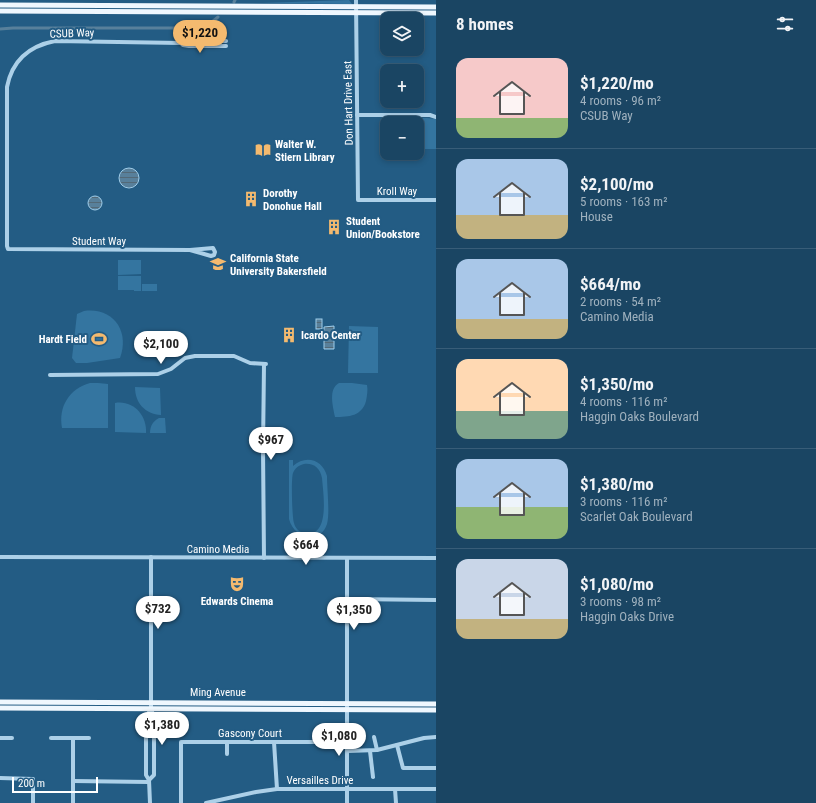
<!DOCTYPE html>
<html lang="en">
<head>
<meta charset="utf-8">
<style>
	body { margin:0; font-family:"Roboto Condensed",sans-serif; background:#274f6c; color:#f1f3f6; height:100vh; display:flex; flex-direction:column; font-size:15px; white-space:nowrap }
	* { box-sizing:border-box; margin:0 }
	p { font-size:13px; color:#9fb1be }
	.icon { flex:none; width:22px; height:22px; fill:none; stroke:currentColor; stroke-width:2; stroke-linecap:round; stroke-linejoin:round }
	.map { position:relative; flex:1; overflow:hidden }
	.sheet { display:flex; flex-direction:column; background:#1a4563; width:380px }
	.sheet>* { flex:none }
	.fabs { position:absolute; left:380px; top:12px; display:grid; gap:8px }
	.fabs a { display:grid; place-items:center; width:44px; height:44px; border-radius:8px; background:#1a4563; box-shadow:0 2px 6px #0003,0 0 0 1px #385d78; font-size:20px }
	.scale { position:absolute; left:12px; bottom:10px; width:86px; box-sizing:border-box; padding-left:4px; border:2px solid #fff; border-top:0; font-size:11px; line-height:14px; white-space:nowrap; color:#fff; -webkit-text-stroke:3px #235c84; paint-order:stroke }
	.price { position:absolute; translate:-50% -34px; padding:0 9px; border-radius:14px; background:#fff; color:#222; font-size:13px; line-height:26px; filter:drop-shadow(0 1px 2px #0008) }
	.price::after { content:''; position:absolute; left:50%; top:24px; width:12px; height:9px; margin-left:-6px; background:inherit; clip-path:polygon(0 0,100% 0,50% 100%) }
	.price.on { background:#f4ba6f; color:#111 }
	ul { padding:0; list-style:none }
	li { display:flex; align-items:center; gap:12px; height:100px; padding:0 20px }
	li+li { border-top:1px solid #385d78 }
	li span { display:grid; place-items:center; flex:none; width:112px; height:80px; border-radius:12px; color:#555 }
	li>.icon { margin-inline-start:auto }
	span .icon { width:48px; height:48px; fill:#fffc; stroke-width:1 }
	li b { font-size:17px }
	h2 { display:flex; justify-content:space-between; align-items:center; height:48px; padding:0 20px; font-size:17px }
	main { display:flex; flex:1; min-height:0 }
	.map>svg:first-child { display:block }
</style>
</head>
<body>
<main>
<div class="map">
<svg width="436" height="803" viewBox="0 0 436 803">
	<defs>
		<pattern id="water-rules" width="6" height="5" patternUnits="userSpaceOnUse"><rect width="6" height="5" fill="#58809b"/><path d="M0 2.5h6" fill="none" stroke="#536977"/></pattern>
	</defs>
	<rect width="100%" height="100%" fill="#235c84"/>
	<g fill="#3475a0" fill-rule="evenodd">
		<polygon points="349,0 352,4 261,3 262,3"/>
		<polygon points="395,118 427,118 436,119 436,149 417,149 417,123 393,123 393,120"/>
		<polygon points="118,260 141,260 141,274 118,275"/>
		<polygon points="118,276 141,276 141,291 134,291 134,290 118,290"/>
		<rect x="142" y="284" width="15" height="7"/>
		<path d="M84 311C113 307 130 331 120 358L87 363H76L72 358 77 314Z"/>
		<polygon points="349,326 378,327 378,373 348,373"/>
		<path d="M90 383H98L108 384V428H62C58 407 69 389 90 383Z"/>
		<path d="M339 383H352L367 385C368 390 367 396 366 401 362 416 349 417 335 417 333 406 328 389 339 383Z"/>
		<path d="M135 387 160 388 161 415C145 414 135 403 135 387Z"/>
		<path d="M115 403C133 400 147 415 146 433L115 432Z"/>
		<path d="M159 418H165L166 433H150C150 426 153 421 159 418Z"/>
		<path d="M289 460H293V466C306 454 323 460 327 476 327 489 330 513 327 524 320 545 294 539 289 519ZM304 464C314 463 320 468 322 478 323 492 331 539 304 533 299 532 295 528 294 523 292 517 291 479 293 473 295 468 299 465 304 464Z"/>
	</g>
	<g fill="url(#water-rules)" stroke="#a0cde9">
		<circle cx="129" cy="178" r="10"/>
		<circle cx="95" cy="203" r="7"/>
		<rect x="316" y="319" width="6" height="10"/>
		<polygon points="334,326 334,349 324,349 324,327"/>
	</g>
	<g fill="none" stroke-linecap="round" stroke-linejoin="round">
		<g stroke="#58809b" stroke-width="3">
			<polyline points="234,2 235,0"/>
			<polyline points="0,29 13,28 199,28 212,22 218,17"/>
		</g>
		<g stroke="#acd0e8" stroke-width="4">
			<polyline points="356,0 358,200 436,200"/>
			<polyline points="181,43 183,45 189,46 226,46"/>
			<polyline points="357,115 430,115 436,117"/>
			<path d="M190 250 211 256 214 255 215 252 213 248 190 250 8 249 7 246V87C12 61 29 46 55 41L181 43 185 41H226"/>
			<polyline points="50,375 158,374 171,369 185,358 195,356 234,356 250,363 266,364"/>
			<polyline points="0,557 436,558"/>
			<polyline points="264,558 263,449 264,364"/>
			<polyline points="347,599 436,600"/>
			<polyline points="374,737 377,750"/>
			<polyline points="0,738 12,738"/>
			<polyline points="51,738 89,738"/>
			<polyline points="274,742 277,789"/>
			<polyline points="397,745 403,768 436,768"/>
			<polyline points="347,751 377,750 424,738 436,737"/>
			<polyline points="370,751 373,777"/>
			<polyline points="227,754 227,742"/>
			<polyline points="0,778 33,779 33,803"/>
			<polyline points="149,780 154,775 154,717 151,709 151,557"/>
			<polyline points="73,781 149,782"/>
			<polyline points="395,789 396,803"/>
			<polyline points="73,803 73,738"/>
			<polyline points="150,803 149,780 146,775 146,717 151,709"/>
			<polyline points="181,803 181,742 318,742"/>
			<polyline points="206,803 256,792 277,789 436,789"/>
			<polyline points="347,803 347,558"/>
		</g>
		<g stroke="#eff7fe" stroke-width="5">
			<polyline points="0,5 436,7"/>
			<polyline points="0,11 436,13"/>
			<polyline points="0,702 436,704"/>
			<polyline points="0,708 436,710"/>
		</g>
	</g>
	<defs>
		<symbol id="library-bare" viewBox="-9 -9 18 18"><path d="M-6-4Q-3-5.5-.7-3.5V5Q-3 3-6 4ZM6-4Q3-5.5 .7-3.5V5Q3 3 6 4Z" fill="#f4ba6f" stroke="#235c84" stroke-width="2.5" paint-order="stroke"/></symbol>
		<symbol id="building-bare" viewBox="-9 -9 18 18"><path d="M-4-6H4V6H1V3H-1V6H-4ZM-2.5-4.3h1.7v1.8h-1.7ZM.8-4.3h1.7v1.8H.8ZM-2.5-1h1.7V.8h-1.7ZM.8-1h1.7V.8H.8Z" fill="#f4ba6f" stroke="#235c84" stroke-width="2.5" paint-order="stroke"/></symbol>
		<symbol id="university-bare" viewBox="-9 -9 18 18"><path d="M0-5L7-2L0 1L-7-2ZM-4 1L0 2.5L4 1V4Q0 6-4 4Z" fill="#f4ba6f" stroke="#235c84" stroke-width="2.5" paint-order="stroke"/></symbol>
		<symbol id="stadium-bare" viewBox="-9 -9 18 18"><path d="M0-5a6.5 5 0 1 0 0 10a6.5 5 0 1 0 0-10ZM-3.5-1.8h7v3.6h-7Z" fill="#f4ba6f" stroke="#235c84" stroke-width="2.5" paint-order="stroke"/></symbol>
		<symbol id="theatre-bare" viewBox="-9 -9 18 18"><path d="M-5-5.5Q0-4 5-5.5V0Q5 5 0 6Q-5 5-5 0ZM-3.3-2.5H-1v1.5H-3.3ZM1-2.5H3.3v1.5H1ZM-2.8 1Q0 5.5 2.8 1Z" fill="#f4ba6f" stroke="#235c84" stroke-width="2.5" paint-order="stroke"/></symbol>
	</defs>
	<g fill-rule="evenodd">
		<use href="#library-bare" x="252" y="139" width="22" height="22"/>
		<use href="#building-bare" x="240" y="188" width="22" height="22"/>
		<use href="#building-bare" x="323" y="216" width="22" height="22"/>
		<use href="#university-bare" x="207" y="253" width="22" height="22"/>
		<use href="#building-bare" x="278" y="324" width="22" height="22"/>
		<use href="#stadium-bare" x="88" y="328" width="22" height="22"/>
		<use href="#theatre-bare" x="226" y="573" width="22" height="22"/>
	</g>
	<g text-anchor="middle" stroke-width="4" stroke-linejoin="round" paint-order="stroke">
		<g font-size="11" fill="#fff" stroke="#235c84">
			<text transform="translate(72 33) rotate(-2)" y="4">CSUB Way</text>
			<text transform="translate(348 103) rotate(-91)" y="4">Don Hart Drive East</text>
			<text x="397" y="195">Kroll Way</text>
			<text x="99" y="245">Student Way</text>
			<text x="218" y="553">Camino Media</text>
			<text x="218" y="696">Ming Avenue</text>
			<text x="250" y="737">Gascony Court</text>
			<text x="320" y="784">Versailles Drive</text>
		</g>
		<g font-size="11" font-weight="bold" fill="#fff" stroke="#235c84" text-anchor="start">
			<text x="275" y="148">Walter W.<tspan x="275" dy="13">Stiern Library</tspan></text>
			<text x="263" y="197">Dorothy<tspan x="263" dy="13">Donohue Hall</tspan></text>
			<text x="346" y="225">Student<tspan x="346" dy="13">Union/Bookstore</tspan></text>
			<text x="230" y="262">California State<tspan x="230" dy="13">University Bakersfield</tspan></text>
			<text x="301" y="339">Icardo Center</text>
			<text x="87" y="343" text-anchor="end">Hardt Field</text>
			<text x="237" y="605" text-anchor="middle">Edwards Cinema</text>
		</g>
	</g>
</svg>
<div class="fabs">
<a><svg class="icon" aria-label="layers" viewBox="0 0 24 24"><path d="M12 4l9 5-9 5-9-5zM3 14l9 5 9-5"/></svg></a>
<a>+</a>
<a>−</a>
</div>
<div class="scale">200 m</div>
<b class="price on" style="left:200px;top:54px">$1,220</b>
<b class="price" style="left:161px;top:365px">$2,100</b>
<b class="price" style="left:271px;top:461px">$967</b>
<b class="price" style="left:306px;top:566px">$664</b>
<b class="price" style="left:158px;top:630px">$732</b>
<b class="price" style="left:354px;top:631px">$1,350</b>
<b class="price" style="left:162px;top:746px">$1,380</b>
<b class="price" style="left:339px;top:757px">$1,080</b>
</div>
<section class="sheet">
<h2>8 homes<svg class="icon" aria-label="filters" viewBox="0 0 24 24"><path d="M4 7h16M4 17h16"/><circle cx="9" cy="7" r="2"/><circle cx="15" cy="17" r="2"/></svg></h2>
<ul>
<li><span style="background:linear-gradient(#f6c9c9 75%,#8fb573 0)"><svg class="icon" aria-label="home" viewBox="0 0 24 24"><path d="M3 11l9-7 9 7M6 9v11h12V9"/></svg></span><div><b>$1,220/mo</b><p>4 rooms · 96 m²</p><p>CSUB Way</p></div></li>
<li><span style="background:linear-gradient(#a9c7e8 70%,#c2b280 0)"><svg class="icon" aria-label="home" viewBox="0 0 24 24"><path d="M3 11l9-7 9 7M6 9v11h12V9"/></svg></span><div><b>$2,100/mo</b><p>5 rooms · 163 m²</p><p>House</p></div></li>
<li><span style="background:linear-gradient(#a9c7e8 75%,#c2b280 0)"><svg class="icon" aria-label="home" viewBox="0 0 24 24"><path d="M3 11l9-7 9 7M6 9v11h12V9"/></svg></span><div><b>$664/mo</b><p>2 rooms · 54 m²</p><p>Camino Media</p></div></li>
<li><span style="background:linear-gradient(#ffd9b3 65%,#7fa58c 0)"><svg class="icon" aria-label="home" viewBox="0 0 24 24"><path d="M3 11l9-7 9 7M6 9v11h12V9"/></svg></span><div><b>$1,350/mo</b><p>4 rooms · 116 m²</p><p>Haggin Oaks Boulevard</p></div></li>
<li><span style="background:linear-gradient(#a9c7e8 60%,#8fb573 0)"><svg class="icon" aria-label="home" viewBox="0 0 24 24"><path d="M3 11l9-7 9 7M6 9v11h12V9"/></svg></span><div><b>$1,380/mo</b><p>3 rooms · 116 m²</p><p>Scarlet Oak Boulevard</p></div></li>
<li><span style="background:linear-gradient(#c9d6e8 75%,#c2b280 0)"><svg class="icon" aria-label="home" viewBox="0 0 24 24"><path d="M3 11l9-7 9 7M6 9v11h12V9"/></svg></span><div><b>$1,080/mo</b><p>3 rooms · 98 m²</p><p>Haggin Oaks Drive</p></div></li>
</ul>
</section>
</main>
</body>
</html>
